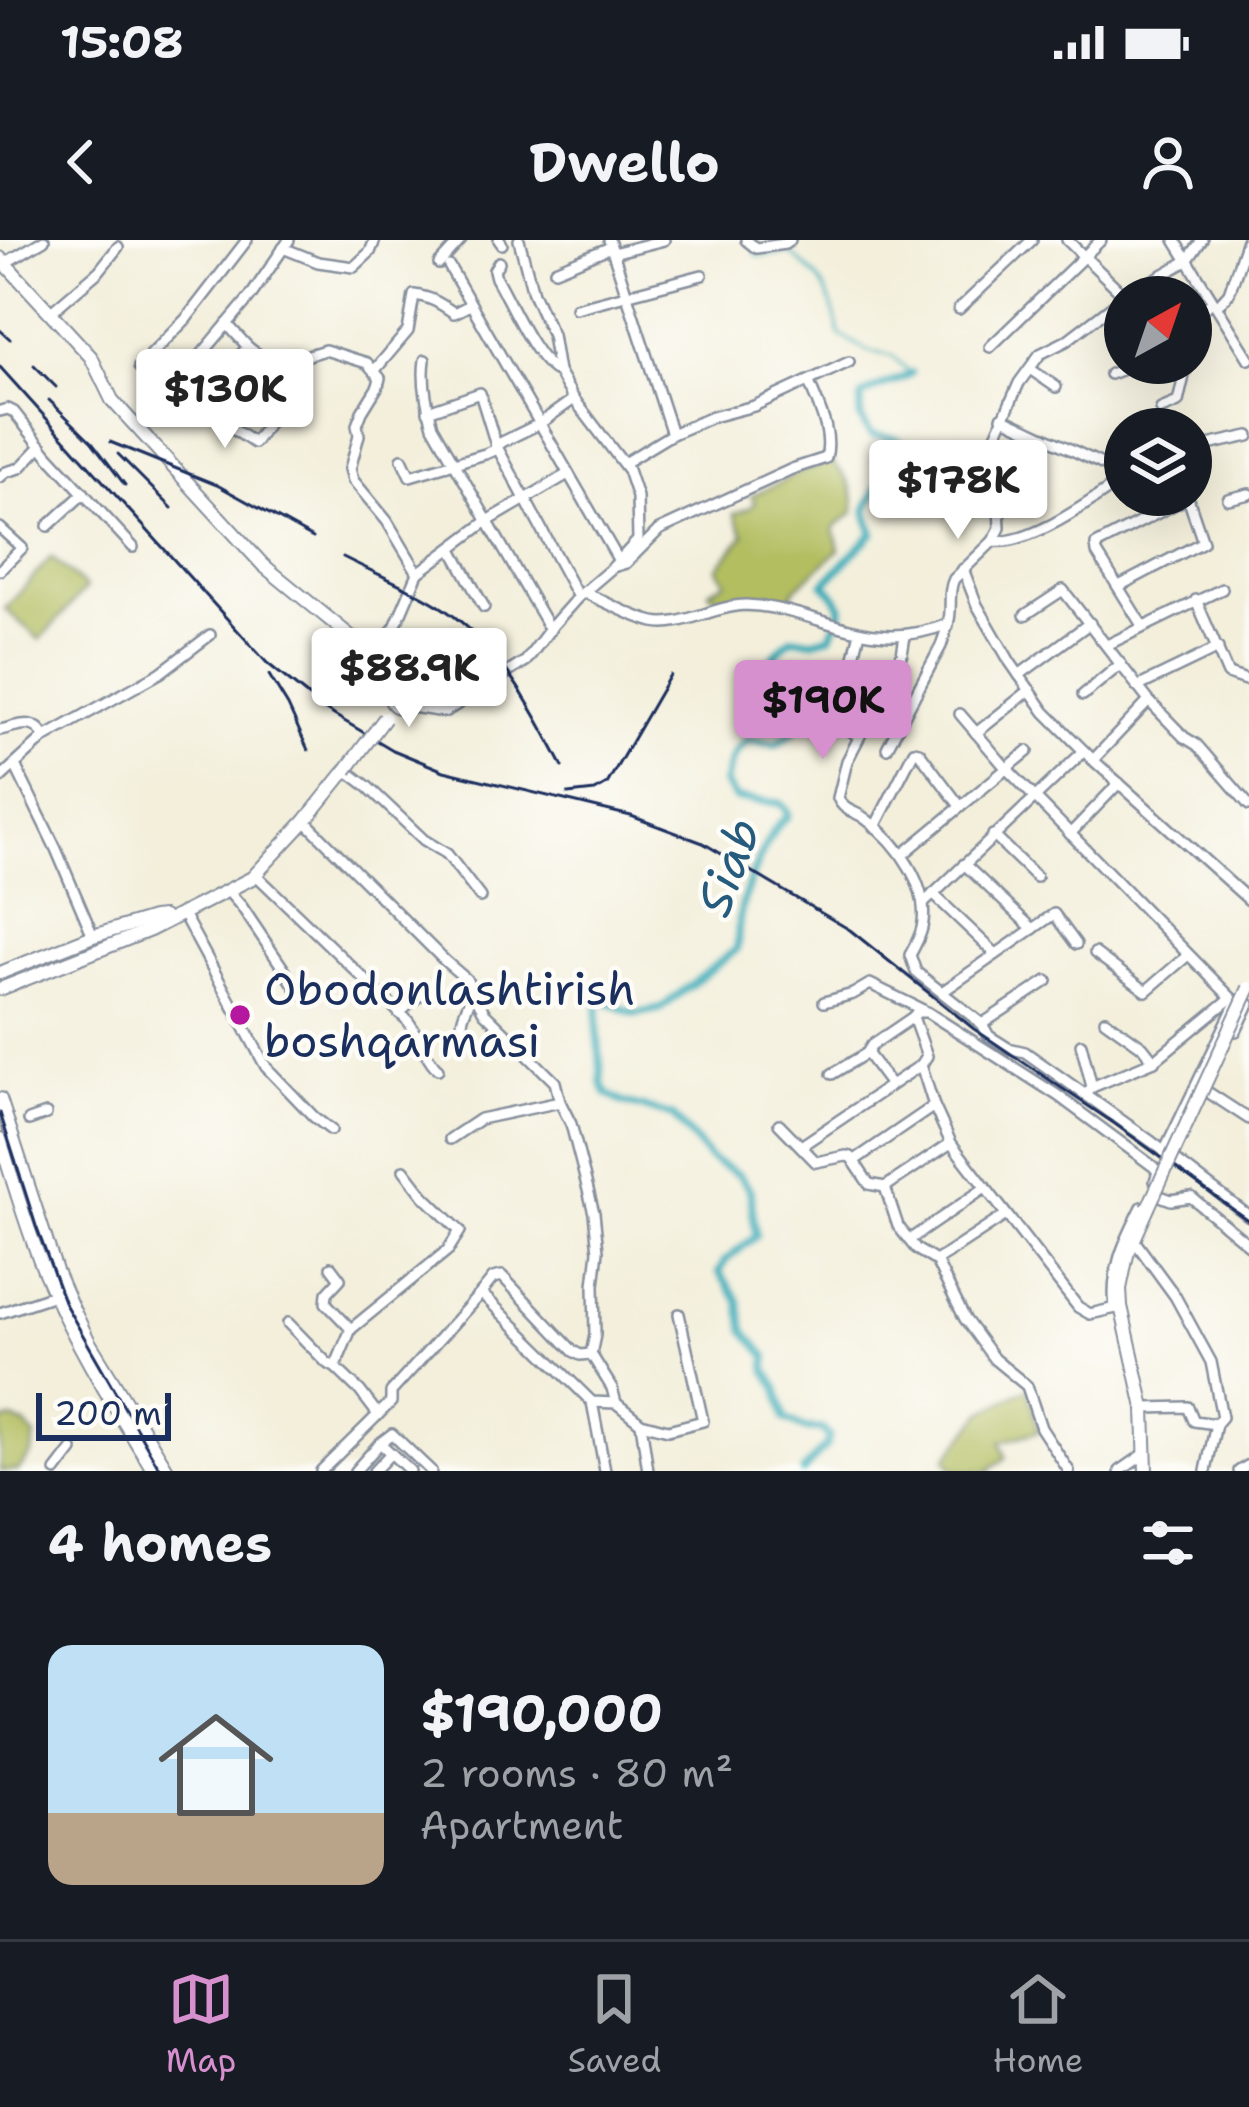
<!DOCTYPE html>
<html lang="en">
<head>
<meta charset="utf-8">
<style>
	body { margin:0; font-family:"Shantell Sans",sans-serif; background:#242831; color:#f1f3f6; height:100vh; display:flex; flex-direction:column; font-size:45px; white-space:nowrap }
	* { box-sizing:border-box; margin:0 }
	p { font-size:39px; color:#9ea1a6 }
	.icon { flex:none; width:66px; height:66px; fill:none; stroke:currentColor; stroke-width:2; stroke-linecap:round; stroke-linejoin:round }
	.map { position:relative; height:1231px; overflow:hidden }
	.side { display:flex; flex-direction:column; background:#171b24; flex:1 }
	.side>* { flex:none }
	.needle { width:78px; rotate:40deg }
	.controls { position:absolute; left:1104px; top:36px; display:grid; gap:24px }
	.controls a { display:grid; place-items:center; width:108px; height:108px; border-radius:50%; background:#171b24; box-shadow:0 12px 48px #0002; font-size:60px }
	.scale { position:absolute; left:36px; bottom:30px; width:135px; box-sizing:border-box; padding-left:12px; border:6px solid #1b2f5e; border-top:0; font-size:33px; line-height:42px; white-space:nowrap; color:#1b2f5e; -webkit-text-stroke:9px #fdfcf7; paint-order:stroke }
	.price { position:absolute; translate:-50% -102px; padding:0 27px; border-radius:12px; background:#fff; color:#222; font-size:39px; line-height:78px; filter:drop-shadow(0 3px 6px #0008) }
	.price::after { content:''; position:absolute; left:50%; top:72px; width:36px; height:27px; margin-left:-18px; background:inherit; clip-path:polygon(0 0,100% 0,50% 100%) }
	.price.on { background:#d690ce; color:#111 }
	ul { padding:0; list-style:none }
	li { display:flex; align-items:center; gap:36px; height:300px; padding:0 48px }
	li span { display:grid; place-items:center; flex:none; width:336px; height:240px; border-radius:24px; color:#555 }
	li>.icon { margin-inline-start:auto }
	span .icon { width:144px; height:144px; fill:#fffc; stroke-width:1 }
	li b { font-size:51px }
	h2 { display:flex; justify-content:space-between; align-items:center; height:144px; padding:0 48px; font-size:51px }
	.status { display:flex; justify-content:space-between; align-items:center; height:84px; padding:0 60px; background:#171b24; direction:ltr }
	.status svg { height:33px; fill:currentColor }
	header { display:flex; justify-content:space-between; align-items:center; height:156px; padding:0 48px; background:#171b24; font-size:54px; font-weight:700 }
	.tab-bar { display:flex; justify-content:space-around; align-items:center; height:168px; border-top:3px solid #363941; background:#171b24; font-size:33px; color:#9ea1a6 }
	.tab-bar a { display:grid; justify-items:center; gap:6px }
	.tab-bar .on { color:#d690ce }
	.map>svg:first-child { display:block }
</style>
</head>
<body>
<div class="status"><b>15:08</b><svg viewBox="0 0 49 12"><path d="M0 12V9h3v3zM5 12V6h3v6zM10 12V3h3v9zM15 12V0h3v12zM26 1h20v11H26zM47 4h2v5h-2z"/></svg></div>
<header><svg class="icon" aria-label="back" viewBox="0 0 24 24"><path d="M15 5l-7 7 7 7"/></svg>Dwello<svg class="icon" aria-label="person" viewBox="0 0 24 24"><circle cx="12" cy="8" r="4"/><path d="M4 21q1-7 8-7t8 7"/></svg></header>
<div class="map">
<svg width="1249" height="1231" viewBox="0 0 1249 1231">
	<rect width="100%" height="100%" fill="#fdfcf7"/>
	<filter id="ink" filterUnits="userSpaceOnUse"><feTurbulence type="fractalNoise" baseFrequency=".00833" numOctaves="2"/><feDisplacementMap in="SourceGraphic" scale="24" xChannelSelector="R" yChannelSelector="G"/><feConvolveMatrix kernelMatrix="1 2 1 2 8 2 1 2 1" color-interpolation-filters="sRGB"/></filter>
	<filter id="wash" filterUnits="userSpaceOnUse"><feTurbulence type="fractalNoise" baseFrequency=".004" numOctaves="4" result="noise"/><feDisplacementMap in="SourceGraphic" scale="48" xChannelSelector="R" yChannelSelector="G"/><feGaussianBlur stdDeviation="2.7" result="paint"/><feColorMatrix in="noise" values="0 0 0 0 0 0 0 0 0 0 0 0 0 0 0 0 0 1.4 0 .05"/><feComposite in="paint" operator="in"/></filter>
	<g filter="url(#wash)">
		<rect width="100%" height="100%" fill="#f3efdb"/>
		<g fill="#b2be60" stroke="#66765f" stroke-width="3">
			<path d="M832 222C847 237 856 249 854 272L834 288 839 310 796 348 789 359C763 358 736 362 711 355L709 351 726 341 717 328 744 295 734 274 749 268 755 262 751 256 804 231Z"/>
			<polygon points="51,317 86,348 40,400 5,369"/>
			<polygon points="1028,1148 1039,1191 1001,1202 1006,1218 991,1228 991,1231 955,1231 946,1219 983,1172"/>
			<polygon points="12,1179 26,1185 35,1196 32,1213 18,1231 0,1231 0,1182"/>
		</g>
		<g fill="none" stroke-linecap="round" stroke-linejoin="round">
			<path stroke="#3eaeba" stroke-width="3" d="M754 12 758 16 790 13C827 43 828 51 840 95L868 111 892 116 911 133"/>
			<path stroke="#3eaeba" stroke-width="8" d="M803 1231 826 1206 829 1197 822 1189H805L785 1179 778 1149 766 1130 767 1117 745 1091 739 1061 719 1032 725 1021 756 996 750 950 739 935 710 919 673 876 622 862 607 854 602 843 597 783 599 761 603 760 635 774 660 769 737 709C738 697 738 683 741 671 746 648 768 589 787 577L788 573 780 563 736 559 725 544C730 525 731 512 748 500L776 504 793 492 794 486 787 474 760 453C765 428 772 414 792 398L813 401 830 396C844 370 847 366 824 344L873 293 866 270 876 250 906 216V205L894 198 871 195 860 177 862 157C877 144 896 144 911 133"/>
		</g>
	</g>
	<g filter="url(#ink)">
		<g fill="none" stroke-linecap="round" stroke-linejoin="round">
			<defs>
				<g id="minor">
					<polyline points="247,0 186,79 139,127 254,203 268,184"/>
					<polyline points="499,0 502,4"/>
					<polyline points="609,0 672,194 624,223"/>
					<polyline points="746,0 756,8 785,4 790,0"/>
					<polyline points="1067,0 1125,56"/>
					<polyline points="1175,0 1249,119"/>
					<polyline points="283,8 318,22 354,27 370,12 375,0"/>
					<polyline points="613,13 664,0"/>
					<path d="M499 22 494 30 496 38C510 62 535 121 558 132"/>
					<polyline points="5,23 44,0"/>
					<polyline points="439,24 461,0"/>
					<polyline points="449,26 619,321"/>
					<polyline points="555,30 611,7"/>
					<polyline points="1217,66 1229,53 1247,0"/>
					<polyline points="576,68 702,35"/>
					<polyline points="959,69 1032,0"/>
					<polyline points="50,73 99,31 118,7"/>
					<polyline points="227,84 248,107 273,126 325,110 367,123 380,138 378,146 362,172 357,185 359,195 350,229 353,240 387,281 418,333 395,387 372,414"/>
					<polyline points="990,107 1101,0"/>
					<polyline points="1191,107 1201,70 1213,62"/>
					<path d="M425 120C422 140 427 166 433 186L550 390"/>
					<polyline points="1030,129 1056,147"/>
					<path d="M375 130 408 91 414 55C431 57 441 64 454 73L470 65"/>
					<polyline points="1110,134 1140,123"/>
					<polyline points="199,167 224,132 248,107"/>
					<polyline points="1161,169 1178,162 1187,123"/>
					<polyline points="0,171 8,169 14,172 48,215 133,307"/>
					<polyline points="428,171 480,153 496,205 578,357"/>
					<polyline points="1002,177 1125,235"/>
					<polyline points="139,189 250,57 289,0"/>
					<polyline points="672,194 712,177 754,166 849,122"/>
					<polyline points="1191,213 1203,206 1249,196"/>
					<polyline points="402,219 410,236 485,214 495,210 496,205 539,184 574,159"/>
					<polyline points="0,237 6,232 20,228 41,206"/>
					<polyline points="1228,259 1249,254"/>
					<polyline points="48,286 84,253"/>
					<polyline points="0,288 22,308 0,330"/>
					<path d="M993 301C1030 306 1094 259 1125 238"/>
					<polyline points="452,309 484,367"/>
					<path d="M616 326 626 323 659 290 792 229 826 218C833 192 818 166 809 142"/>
					<polyline points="963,329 977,365 1010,422 1045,472 1093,520 1249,660"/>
					<polyline points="418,333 486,282 568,234"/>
					<polyline points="1119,346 1203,302 1187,255"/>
					<path d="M585 353C607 362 631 377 654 382 681 388 716 365 746 365 820 368 867 416 948 384 953 369 947 352 954 339L993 301 1000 288 999 266 990 209 1019 143 1040 114 1066 101 1125 56 1187 21 1202 0"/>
					<polyline points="1196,360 1228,434 1249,441"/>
					<polyline points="1025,375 1063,350 1149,461 1184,497 1197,505 1249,565"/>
					<polyline points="1143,387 1097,313 1096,305 1187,258"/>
					<path d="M905 396 902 414 847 521 838 558C845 573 855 570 867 580 898 602 931 648 922 688 920 697 915 706 910 715L916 732 982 784 989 796 1008 808 1025 812 1152 902 1249 976"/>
					<polyline points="1107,405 1222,349"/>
					<polyline points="1019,435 1090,383"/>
					<polyline points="1137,447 1218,408"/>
					<polyline points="845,454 860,392"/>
					<polyline points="1083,455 1121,424"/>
					<polyline points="828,456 829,483 847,488 859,497"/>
					<polyline points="415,461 438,440 472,420"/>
					<polyline points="405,466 445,472 526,421 553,385 578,357 613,327 638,300 637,257 628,230 574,159 558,132 552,95 533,53 519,0"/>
					<polyline points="960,474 1007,529 1240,767"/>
					<path d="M0 490C19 486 34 477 45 497"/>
					<polyline points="976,493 1030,450"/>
					<polyline points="887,508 941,406 948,384"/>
					<polyline points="1093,520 1149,461"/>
					<polyline points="15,525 56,609 93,696"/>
					<polyline points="346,530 367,546 424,600 447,614 480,657"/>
					<polyline points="0,538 45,497 160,433 210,395"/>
					<polyline points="305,581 445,721 466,739 484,772 555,842 560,862 571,884 594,973 598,1011 594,1045 595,1095 591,1114 612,1148 616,1163"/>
					<polyline points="875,587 914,511 919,512 960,566"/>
					<polyline points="1070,594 1119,543"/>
					<polyline points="993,595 1036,637"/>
					<polyline points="902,615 1028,511"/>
					<polyline points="964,624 1033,689"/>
					<path d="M255 634 408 781C418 794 428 822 438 829"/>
					<polyline points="227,650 242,667 301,755"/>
					<polyline points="933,654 996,714"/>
					<polyline points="923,664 1084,511"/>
					<polyline points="182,672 266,827 314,877 331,890"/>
					<polyline points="1095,713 1146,751 1188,715"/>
					<polyline points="942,752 1054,674 1076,704"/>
					<polyline points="824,762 853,754 870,744 923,770"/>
					<polyline points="399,773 420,755 432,750"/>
					<polyline points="1105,780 1143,807 1154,821"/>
					<path d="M462 784C462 771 472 764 470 750"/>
					<polyline points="982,784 1047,741"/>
					<polyline points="1236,791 1249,764"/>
					<polyline points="1081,804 1092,847"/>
					<polyline points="867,813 872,805 913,777"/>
					<polyline points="921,825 927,816 913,777 917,772 927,772 1057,855 1154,927 1158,932 1155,941"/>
					<polyline points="832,834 867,813 891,845"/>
					<polyline points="1203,849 1249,879"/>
					<polyline points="1086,855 1092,847 1154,821 1231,758"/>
					<polyline points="29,880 46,874"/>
					<polyline points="779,884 816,922 846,916 851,917 869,944 885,947"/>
					<polyline points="450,899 480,879 560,862"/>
					<polyline points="951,903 885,947 898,986 916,1009 936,1021 965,1079 994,1119 1027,1146 1041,1188 1069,1231"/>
					<polyline points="801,906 921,825 934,866 951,903 1078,1067 1090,1074 1116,1068"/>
					<polyline points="1164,912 1234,767"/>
					<polyline points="855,920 934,866"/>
					<polyline points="1155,954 1171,960 1191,957 1249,1005"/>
					<polyline points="909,1000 985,948"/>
					<polyline points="1134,1000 1175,1056 1211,1122 1222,1177 1216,1184 1206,1231"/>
					<polyline points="936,1021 1006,975"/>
					<polyline points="331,1027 340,1039 327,1053 326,1063 351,1089"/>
					<polyline points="481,1053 493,1038 502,1036 573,1111 580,1115 591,1114"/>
					<path d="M1115 1068C1110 1029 1125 1001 1142 967"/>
					<polyline points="0,1073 54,1055"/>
					<polyline points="288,1083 327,1123 335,1127"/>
					<polyline points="592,1162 605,1231"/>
					<polyline points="1144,1168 1188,1167 1194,1181 1216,1184"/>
					<polyline points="379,1171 376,1172 360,1151 335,1127 351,1089 448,1010 460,991 424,956 404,930"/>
					<polyline points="641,1183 648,1231"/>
					<polyline points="380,1203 392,1194 431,1231"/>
					<polyline points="56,1231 72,1210"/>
					<polyline points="321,1231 391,1162 391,1152 481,1053 592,1162 616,1163 641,1183 668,1190 703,1181 679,1074"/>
					<polyline points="355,1231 380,1203 410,1231"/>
					<polyline points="374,1231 391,1213"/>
					<polyline points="1120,1231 1146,1213"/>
					<polyline points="1239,1231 1249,1225"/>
				</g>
				<g id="major">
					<polyline points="0,18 91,117 112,160 263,325 372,414 404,449"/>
					<circle cx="400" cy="458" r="9"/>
					<polyline points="0,733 93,696 153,678 163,677"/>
					<polyline points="0,749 150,690 252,638 305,581 346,530"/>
					<polyline points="0,859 56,1031 69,1061 89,1102 168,1231"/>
					<path d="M0 899C14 944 27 990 45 1033 74 1103 115 1167 154 1231"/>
					<polyline points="1146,1231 1144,1168 1121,1066 1120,1049 1127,1015 1148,968"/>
				</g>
			</defs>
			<use href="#minor" stroke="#878f9c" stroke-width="14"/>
			<use href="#major" stroke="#878f9c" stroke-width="16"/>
			<use href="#minor" stroke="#fff" stroke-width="9"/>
			<use href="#major" stroke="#fff" stroke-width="12"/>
			<polyline stroke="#1b2f5e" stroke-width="3" points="0,873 36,986 65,1064 161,1231"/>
			<g stroke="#1b2f5e" stroke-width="3">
				<polyline points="0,90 10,99"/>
				<polyline points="34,125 56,147"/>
				<polyline points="0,127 267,423 324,469 393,510 444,531 631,576 703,603 850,690 974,789 1115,884 1249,981"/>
				<polyline points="49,160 92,202 125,245"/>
				<polyline points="110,202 217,245 313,298"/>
				<polyline points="118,214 172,268"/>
				<path d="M343 317C376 334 413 348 444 369 501 408 532 467 563 527"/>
				<polyline points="269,435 288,466 308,510"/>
				<polyline points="568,554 595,551 607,544 670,435"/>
			</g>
			<defs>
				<g id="major-bridge">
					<polyline points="346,530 385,478"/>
					<polyline points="1148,968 1249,748"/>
				</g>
			</defs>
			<use href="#major-bridge" stroke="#878f9c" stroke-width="16" stroke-linecap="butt"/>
			<use href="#major-bridge" stroke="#fff" stroke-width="12"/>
		</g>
	</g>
	<circle fill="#b5179e" stroke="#fdfcf7" stroke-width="4.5" cx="240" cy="775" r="12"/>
	<g text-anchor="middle" stroke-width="9" stroke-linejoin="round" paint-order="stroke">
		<g font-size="45" fill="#1b2f5e" stroke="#fdfcf7" text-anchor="start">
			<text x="264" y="765">Obodonlashtirish<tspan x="264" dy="52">boshqarmasi</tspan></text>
		</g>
		<g font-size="48" font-style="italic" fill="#275b7e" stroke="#fdfcf7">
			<text transform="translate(728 627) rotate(-70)" y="17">Siab</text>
		</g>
	</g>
</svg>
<div class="controls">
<a><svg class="needle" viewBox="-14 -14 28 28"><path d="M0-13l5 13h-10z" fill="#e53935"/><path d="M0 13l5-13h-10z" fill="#9ea1a6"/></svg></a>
<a><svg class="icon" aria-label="layers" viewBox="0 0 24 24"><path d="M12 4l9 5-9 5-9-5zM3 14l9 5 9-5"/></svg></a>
</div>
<div class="scale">200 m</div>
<b class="price" style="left:225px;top:211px">$130K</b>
<b class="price" style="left:958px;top:302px">$178K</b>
<b class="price" style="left:409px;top:490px">$88.9K</b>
<b class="price on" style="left:823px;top:522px">$190K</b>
</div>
<section class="side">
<h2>4 homes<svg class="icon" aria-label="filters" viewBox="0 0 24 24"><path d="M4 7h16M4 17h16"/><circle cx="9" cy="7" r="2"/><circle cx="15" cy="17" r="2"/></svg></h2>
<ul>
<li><span style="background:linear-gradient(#bfe0f5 70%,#b9a48a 0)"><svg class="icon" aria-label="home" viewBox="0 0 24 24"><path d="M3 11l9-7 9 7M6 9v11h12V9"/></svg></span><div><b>$190,000</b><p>2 rooms · 80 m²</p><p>Apartment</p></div></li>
</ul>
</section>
<nav class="tab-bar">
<a class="on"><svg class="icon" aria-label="map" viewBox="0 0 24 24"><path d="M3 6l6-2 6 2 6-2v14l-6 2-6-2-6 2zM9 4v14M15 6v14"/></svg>Map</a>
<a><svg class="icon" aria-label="saved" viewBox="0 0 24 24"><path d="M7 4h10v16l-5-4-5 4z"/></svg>Saved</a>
<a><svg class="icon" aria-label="home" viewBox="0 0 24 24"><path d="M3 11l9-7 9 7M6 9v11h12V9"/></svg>Home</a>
</nav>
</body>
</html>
